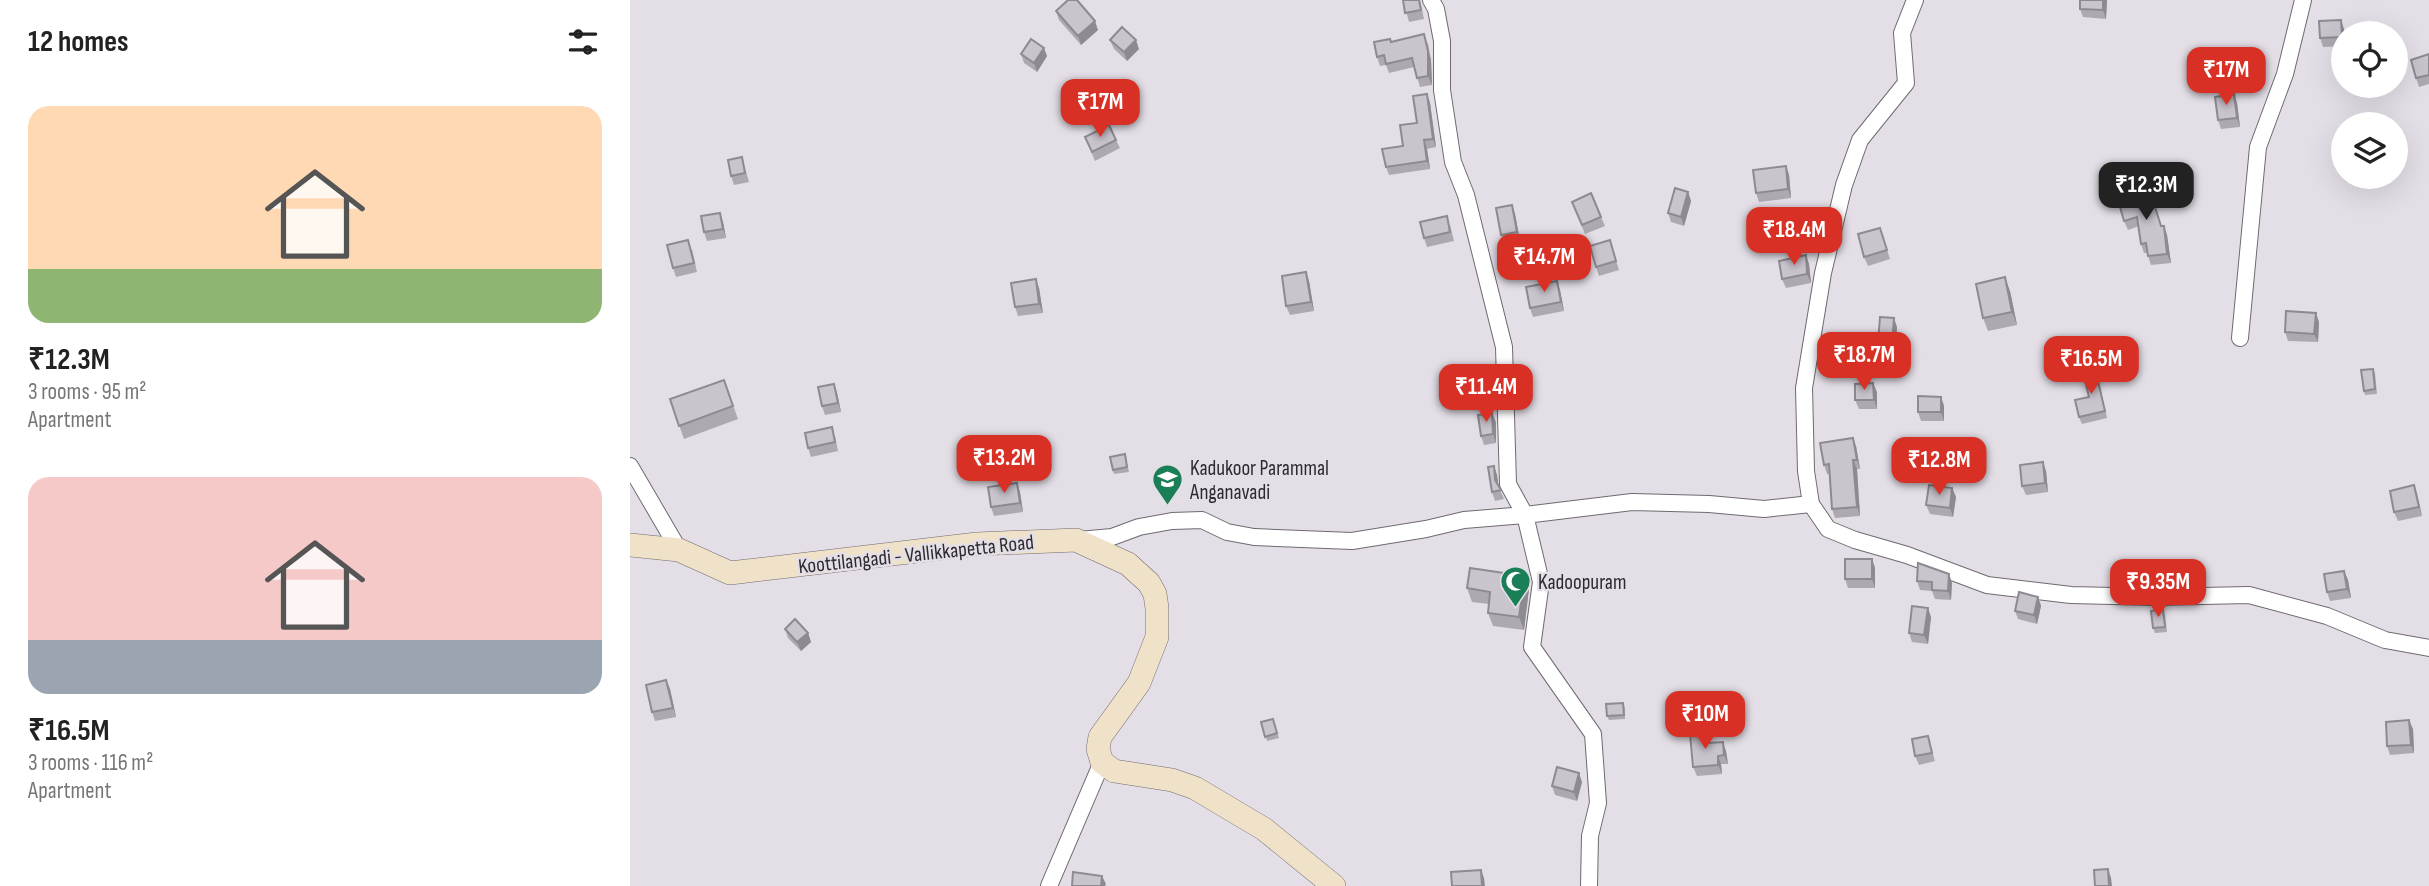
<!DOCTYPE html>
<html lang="en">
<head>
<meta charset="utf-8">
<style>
	body { margin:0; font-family:"Sofia Sans Condensed",sans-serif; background:#f2f2f2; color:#222; height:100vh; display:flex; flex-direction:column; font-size:26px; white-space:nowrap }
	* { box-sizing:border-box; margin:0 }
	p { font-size:23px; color:#767676 }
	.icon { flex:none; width:38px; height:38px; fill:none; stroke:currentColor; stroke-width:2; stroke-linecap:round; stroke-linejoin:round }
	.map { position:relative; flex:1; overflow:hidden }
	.sheet { display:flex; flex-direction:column; background:#fff; width:630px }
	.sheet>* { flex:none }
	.fabs { position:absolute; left:1701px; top:21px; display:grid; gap:14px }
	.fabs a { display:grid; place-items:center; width:77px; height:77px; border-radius:50%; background:#fff; box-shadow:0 7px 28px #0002; font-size:35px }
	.price { position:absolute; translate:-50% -60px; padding:0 16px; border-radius:14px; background:#d93025; color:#fff; font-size:23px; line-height:46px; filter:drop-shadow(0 2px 4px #0008) }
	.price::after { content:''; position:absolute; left:50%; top:42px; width:21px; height:16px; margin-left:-10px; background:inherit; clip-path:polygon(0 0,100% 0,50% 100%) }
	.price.selected { background:#222; color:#fff }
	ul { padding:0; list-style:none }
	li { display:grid; align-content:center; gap:14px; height:371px; padding:0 28px }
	li span { display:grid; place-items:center; height:217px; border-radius:21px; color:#555 }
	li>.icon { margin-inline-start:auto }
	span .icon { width:126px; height:126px; fill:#fffc; stroke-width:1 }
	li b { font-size:30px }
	h2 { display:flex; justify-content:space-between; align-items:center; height:84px; padding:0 28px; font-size:30px }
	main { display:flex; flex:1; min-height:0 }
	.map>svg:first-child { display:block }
</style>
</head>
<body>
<main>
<section class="sheet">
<h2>12 homes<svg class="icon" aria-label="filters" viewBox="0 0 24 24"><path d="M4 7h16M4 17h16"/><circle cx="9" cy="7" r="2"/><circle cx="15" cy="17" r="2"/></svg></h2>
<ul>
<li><span style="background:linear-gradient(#ffd9b3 75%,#8fb573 0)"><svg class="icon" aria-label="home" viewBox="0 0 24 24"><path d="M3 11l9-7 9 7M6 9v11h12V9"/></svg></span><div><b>₹12.3M</b><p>3 rooms · 95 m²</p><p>Apartment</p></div></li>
<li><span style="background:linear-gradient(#f6c9c9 75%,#9aa5b1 0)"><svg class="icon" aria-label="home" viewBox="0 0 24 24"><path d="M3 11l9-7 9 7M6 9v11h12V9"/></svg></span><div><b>₹16.5M</b><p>3 rooms · 116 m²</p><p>Apartment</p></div></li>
</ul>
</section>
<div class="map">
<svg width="1799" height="886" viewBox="0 0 1799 886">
	<rect width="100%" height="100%" fill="#e4dfe7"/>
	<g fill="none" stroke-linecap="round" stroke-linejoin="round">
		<defs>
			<g id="street">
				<polyline points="1285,0 1272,33 1276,83 1230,140 1214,185 1193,273 1174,388 1176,471 1181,504 1198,529 1225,540 1277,555 1357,585 1441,595 1525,597 1619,595 1697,616 1755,640 1799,648"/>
				<polyline points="1610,338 1628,147 1655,74 1673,0"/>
				<polyline points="0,466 49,550"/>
				<polyline points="449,540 482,537 509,527 542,521 572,520 597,532 624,537 722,541 796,529 834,520 895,515 878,484 874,347 836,195 823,162 812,90 812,41 806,9 801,0"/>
				<polyline points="419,886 472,762"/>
				<polyline points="959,886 960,836 968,803 963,734 902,647 911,582 895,515 1002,502 1079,504 1134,509 1181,504"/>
			</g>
			<polyline id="secondary" points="0,545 49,550 100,573 347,544 446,540 498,564 519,583 525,594 527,608 527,637 509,683 470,737 468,749 472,762 484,771 542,780 565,788 634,829 704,886"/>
		</defs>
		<use href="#street" stroke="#6f6a71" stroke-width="18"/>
		<use href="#secondary" stroke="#6f6a71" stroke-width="24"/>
		<use href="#street" stroke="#fff" stroke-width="16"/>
		<use href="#secondary" stroke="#f0e2c9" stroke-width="23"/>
	</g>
	<g fill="#aea9b0">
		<polygon points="773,0 790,0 794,19 779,22"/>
		<polygon points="1450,0 1477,0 1476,19 1453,17 1450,9"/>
		<polygon points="426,11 468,30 451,45 429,20"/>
		<polygon points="1714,29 1713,46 1693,47 1690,38"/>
		<polygon points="480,40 509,49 497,61 484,49"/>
		<polygon points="761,42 798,43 801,60 802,85 790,87 784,67 759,73 756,65 750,66 747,57"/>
		<polygon points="1766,47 1771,47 1774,56 1775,73 1766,74"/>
		<polygon points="391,54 417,56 407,72 394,63"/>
		<polygon points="1799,54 1799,84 1789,87 1786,78"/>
		<polygon points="797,94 800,103 806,147 797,149 800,169 759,175 756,167 773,146 787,123"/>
		<polygon points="1607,103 1610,127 1591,129 1588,120"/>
		<polygon points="455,137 486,140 490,148 465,161"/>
		<polygon points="112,157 119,182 104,185 101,176"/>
		<polygon points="1156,166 1159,175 1161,198 1129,202 1126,193"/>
		<polygon points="1058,192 1061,201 1054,226 1041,222 1038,213"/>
		<polygon points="1523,200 1531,226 1534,226 1537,235 1541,263 1521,265 1517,253 1514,253 1511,244 1509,226 1498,230 1494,221"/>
		<polygon points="942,202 971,217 975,226 955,234"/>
		<polygon points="882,205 885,214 890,241 875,244 871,235"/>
		<polygon points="90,213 93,222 96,238 77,241 74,232"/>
		<polygon points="820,225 824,241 797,247 794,238"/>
		<polygon points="1250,228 1260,259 1238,266 1234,257"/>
		<polygon points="980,240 989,270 969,276 966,267"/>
		<polygon points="62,249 67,272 46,277 43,268"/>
		<polygon points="1176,255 1179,264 1181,283 1156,288 1152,279"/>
		<polygon points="679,281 684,311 660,315 656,306"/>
		<polygon points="927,281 930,290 934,311 903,317 900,308"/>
		<polygon points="409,288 413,313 388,316 385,307"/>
		<polygon points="1380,291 1387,325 1358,331 1353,318"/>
		<polygon points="1689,322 1688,342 1658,341 1655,332"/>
		<polygon points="1267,327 1265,353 1251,352 1248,343"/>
		<polygon points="1465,369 1477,418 1452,424 1449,417 1459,397"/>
		<polygon points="1743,369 1745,373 1747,394 1735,395 1734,391"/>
		<polygon points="94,380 108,419 54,439 40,399"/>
		<polygon points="204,384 207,393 211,412 195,415 192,406"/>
		<polygon points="1247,392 1247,409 1229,409 1225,400"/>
		<polygon points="1311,397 1314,406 1314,421 1291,421 1288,412"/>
		<polygon points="866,422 866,443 854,445 851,436"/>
		<polygon points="205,436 208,451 181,457 178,448"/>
		<polygon points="1226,446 1230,469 1227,469 1230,516 1205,518 1202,509 1199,474 1197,474 1194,465"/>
		<polygon points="496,458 499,472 484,474 483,470"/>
		<polygon points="1305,459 1324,461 1317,471 1306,463"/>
		<polygon points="864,466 867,475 868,485 874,499 865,501 862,492"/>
		<polygon points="1416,471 1418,492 1396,495 1392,486"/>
		<polygon points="387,483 390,492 393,512 364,516 361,507"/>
		<polygon points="1322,488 1326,497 1323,517 1300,514 1296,505"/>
		<polygon points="1787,494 1792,516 1768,521 1764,512"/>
		<polygon points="1242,559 1245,568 1245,588 1218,588 1215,579"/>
		<polygon points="1714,571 1718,580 1721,598 1700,601 1697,592"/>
		<polygon points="1319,574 1322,583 1321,600 1305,599 1302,591 1290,590 1287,581"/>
		<polygon points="895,576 899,589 894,630 863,626 858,613 859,604 842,602 837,588"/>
		<polygon points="1408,597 1411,606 1407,624 1388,619 1385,611"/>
		<polygon points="1535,614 1537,632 1525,633 1523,628"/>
		<polygon points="1301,617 1298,644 1282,642 1279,633"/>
		<polygon points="155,629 178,633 181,642 171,651 158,638"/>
		<polygon points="36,680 40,689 46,717 25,721 22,712"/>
		<polygon points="993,703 995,708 995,719 979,720 977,716"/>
		<polygon points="643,719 649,738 637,741 631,722"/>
		<polygon points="1783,729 1784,753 1760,755 1757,746"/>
		<polygon points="1298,736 1305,761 1289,765 1285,756"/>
		<polygon points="1080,743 1096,751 1098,764 1091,764 1092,774 1067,776 1063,767"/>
		<polygon points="952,782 947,801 925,795 922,786"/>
	</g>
	<g fill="#8d8a90">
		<polygon points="1473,0 1477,0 1476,19 1473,10"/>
		<polygon points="1711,20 1714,29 1713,42 1712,37"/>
		<polygon points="465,21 468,30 451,45 448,36"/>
		<polygon points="794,34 801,60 802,85 798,76"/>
		<polygon points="506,40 509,49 497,61 494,52"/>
		<polygon points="1771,47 1774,56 1775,73 1772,64"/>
		<polygon points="414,48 417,56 407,72 404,63"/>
		<polygon points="797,94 800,103 806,147 803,139"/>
		<polygon points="1604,94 1607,103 1610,127 1607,118"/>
		<polygon points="794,140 797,149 800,169 797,161"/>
		<polygon points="1156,166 1159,175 1161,198 1158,189"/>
		<polygon points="1058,192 1061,201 1054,226 1051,217"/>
		<polygon points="882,205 885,214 890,241 887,232"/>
		<polygon points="90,213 93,222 96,238 93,229"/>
		<polygon points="1534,226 1537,235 1541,263 1537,254"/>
		<polygon points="1176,255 1179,264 1181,283 1177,274"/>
		<polygon points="676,272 679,281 684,311 681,302"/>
		<polygon points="1375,277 1380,291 1387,325 1382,312"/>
		<polygon points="406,279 409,288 413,313 409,304"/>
		<polygon points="927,281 930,290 934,311 931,302"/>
		<polygon points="1686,313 1689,322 1688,342 1684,334"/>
		<polygon points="1264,318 1267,327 1265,353 1262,344"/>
		<polygon points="1465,369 1468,377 1477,418 1475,411"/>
		<polygon points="1243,383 1247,392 1247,409 1244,400"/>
		<polygon points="204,384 207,393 211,412 208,403"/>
		<polygon points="1311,397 1314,406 1314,421 1311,412"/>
		<polygon points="862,413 866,422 866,443 863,434"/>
		<polygon points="1223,438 1226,446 1230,469 1227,460"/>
		<polygon points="1322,457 1324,461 1317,471 1315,466"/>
		<polygon points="1223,460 1227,469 1230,516 1227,507"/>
		<polygon points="1413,462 1416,471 1418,492 1415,483"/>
		<polygon points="864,466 867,475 869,488 865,480"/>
		<polygon points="387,483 390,492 393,512 390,503"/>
		<polygon points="1784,485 1787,494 1792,516 1789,507"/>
		<polygon points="1322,488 1326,497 1323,517 1320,508"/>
		<polygon points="1242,559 1245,568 1245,588 1242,579"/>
		<polygon points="1714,571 1718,580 1721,598 1717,589"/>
		<polygon points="1319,574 1322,583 1321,600 1318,591"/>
		<polygon points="895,576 899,589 894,630 889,617"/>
		<polygon points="1408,597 1411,606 1407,624 1404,615"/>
		<polygon points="1298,608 1301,617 1298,644 1294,635"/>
		<polygon points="178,633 181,642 171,651 167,642"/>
		<polygon points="36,680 40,689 46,717 43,708"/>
		<polygon points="1779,720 1783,729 1784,753 1781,745"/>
		<polygon points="1093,742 1096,751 1098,764 1094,755"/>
		<polygon points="1088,756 1091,764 1092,774 1088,765"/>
		<polygon points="949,773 952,782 947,801 944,792"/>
		<polygon points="1478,869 1481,878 1482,886 1479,886"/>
		<polygon points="851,870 854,878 855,886 852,886"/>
		<polygon points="472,876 476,884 475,886 471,886"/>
	</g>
	<g fill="#cac5cd" stroke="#8d8a90" stroke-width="2">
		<polygon points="438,0 447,0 465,21 448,36 426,11"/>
		<polygon points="773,0 789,0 791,10 775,13"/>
		<polygon points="1450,0 1473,0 1473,10 1450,9"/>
		<polygon points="1711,20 1712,37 1690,38 1689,21"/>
		<polygon points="492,27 506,40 494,52 480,40"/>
		<polygon points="794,34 798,51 798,76 787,78 782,58 756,64 754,55 747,57 744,42 760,39 761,42"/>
		<polygon points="401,39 414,48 404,63 391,54"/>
		<polygon points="1766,47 1771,47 1772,64 1766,65"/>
		<polygon points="1799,54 1799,75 1786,78 1781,60"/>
		<polygon points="797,94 803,139 794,140 797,161 756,167 752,149 773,146 770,125 787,123 783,96"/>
		<polygon points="1604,94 1607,118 1588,120 1585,97"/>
		<polygon points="479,125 486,140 462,152 455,137"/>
		<polygon points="112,157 115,173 101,176 98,160"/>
		<polygon points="1156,166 1158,189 1126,193 1123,170"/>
		<polygon points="1045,188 1058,192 1051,217 1038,213"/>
		<polygon points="1520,191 1531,226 1534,226 1537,254 1518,256 1516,243 1511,244 1507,217 1494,221 1488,200"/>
		<polygon points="961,193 971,217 952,225 942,202"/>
		<polygon points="882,205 887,232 871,235 866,208"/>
		<polygon points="90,213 93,229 74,232 71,216"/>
		<polygon points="817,216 820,232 794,238 790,222"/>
		<polygon points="1250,228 1257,250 1234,257 1228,234"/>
		<polygon points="58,240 64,263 43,268 37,245"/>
		<polygon points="980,240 986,261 966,267 960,246"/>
		<polygon points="1176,255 1177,274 1152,279 1149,261"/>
		<polygon points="676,272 681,302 656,306 652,276"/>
		<polygon points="1375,277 1382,312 1353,318 1346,284"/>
		<polygon points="406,279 409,304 385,307 381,283"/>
		<polygon points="927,281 931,302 900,308 896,287"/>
		<polygon points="1656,311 1686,313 1684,334 1655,332"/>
		<polygon points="1250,317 1264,318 1262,344 1248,343"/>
		<polygon points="1465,369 1475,411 1449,417 1445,400 1459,397 1453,372"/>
		<polygon points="1743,369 1745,389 1734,391 1731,370"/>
		<polygon points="94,380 103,406 49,426 40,399"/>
		<polygon points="1243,383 1244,400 1225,400 1225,384"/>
		<polygon points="204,384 208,403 192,406 188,387"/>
		<polygon points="1288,396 1311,397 1311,412 1288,412"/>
		<polygon points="862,413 863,434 851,436 848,415"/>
		<polygon points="202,427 205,442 178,448 175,433"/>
		<polygon points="1223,438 1227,460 1223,460 1227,507 1202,509 1199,464 1194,465 1190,443"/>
		<polygon points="1312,449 1322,457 1315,466 1305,459"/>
		<polygon points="495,454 497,467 483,470 480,457"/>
		<polygon points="1413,462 1415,483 1392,486 1390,465"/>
		<polygon points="864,466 865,480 871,490 862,492 858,467"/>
		<polygon points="387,483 390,503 361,507 358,487"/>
		<polygon points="1299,485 1322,488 1320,508 1296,505"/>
		<polygon points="1784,485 1789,507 1764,512 1760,491"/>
		<rect x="1215" y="559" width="27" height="20"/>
		<polygon points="1288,563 1319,574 1318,591 1302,590 1302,582 1287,581"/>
		<polygon points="840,568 895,576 889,617 858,613 860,592 837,588"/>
		<polygon points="1714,571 1717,589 1697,592 1694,574"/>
		<polygon points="1389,592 1408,597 1404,615 1385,611"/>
		<polygon points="1282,606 1298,608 1294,635 1279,633"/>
		<polygon points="1533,609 1535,627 1523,628 1521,611"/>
		<polygon points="165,619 178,633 167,642 155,629"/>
		<polygon points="36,680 43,708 22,712 16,685"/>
		<polygon points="993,703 994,715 977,716 976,704"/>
		<polygon points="643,719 647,733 635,737 631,722"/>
		<polygon points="1779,720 1781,745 1757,746 1756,722"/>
		<polygon points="1077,733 1078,743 1093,742 1094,755 1088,756 1088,765 1063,767 1060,734"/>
		<polygon points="1298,736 1302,753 1285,756 1282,739"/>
		<polygon points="927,767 949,773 944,792 922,786"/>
		<polygon points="1478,869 1479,886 1465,886 1464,870"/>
		<polygon points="851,870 852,886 822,886 821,872"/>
		<polygon points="443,872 472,876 471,886 442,886"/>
	</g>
	<defs>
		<symbol id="school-pin" viewBox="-11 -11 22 30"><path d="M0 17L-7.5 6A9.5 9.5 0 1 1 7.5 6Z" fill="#1a7e57" stroke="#e4dfe7"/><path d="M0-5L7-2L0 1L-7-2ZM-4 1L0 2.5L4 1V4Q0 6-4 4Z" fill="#fff"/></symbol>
		<symbol id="mosque-pin" viewBox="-11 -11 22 30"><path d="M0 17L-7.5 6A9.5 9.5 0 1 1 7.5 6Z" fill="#1a7e57" stroke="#e4dfe7"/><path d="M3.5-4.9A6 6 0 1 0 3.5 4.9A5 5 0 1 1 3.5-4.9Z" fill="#fff"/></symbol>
	</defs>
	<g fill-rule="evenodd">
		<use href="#school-pin" x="520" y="462" width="35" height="47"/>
		<use href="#mosque-pin" x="868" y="564" width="35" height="47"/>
	</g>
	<g text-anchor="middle" stroke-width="5" stroke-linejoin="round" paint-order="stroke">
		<g font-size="21" fill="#2d2b2e" stroke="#e4dfe7" text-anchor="start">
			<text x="560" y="475">Kadukoor Parammal<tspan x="560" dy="24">Anganavadi</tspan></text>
			<text x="908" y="589">Kadoopuram</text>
		</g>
		<g font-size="21" fill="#2d2b2e" stroke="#e4dfe7">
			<text transform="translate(286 554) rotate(-6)" y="7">Koottilangadi - Vallikkapetta Road</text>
		</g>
	</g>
</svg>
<div class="fabs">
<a><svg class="icon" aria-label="locate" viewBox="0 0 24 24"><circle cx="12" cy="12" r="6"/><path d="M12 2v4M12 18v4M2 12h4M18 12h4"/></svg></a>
<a><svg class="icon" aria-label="layers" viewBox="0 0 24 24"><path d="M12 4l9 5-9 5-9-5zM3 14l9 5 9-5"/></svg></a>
</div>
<b class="price" style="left:1596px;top:107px">₹17M</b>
<b class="price" style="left:470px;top:139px">₹17M</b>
<b class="price selected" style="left:1516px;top:222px">₹12.3M</b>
<b class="price" style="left:1164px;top:267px">₹18.4M</b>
<b class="price" style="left:914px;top:294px">₹14.7M</b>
<b class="price" style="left:1234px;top:392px">₹18.7M</b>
<b class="price" style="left:1461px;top:396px">₹16.5M</b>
<b class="price" style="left:856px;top:424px">₹11.4M</b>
<b class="price" style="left:374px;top:495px">₹13.2M</b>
<b class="price" style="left:1309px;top:497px">₹12.8M</b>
<b class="price" style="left:1528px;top:619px">₹9.35M</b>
<b class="price" style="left:1075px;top:751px">₹10M</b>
</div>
</main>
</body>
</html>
